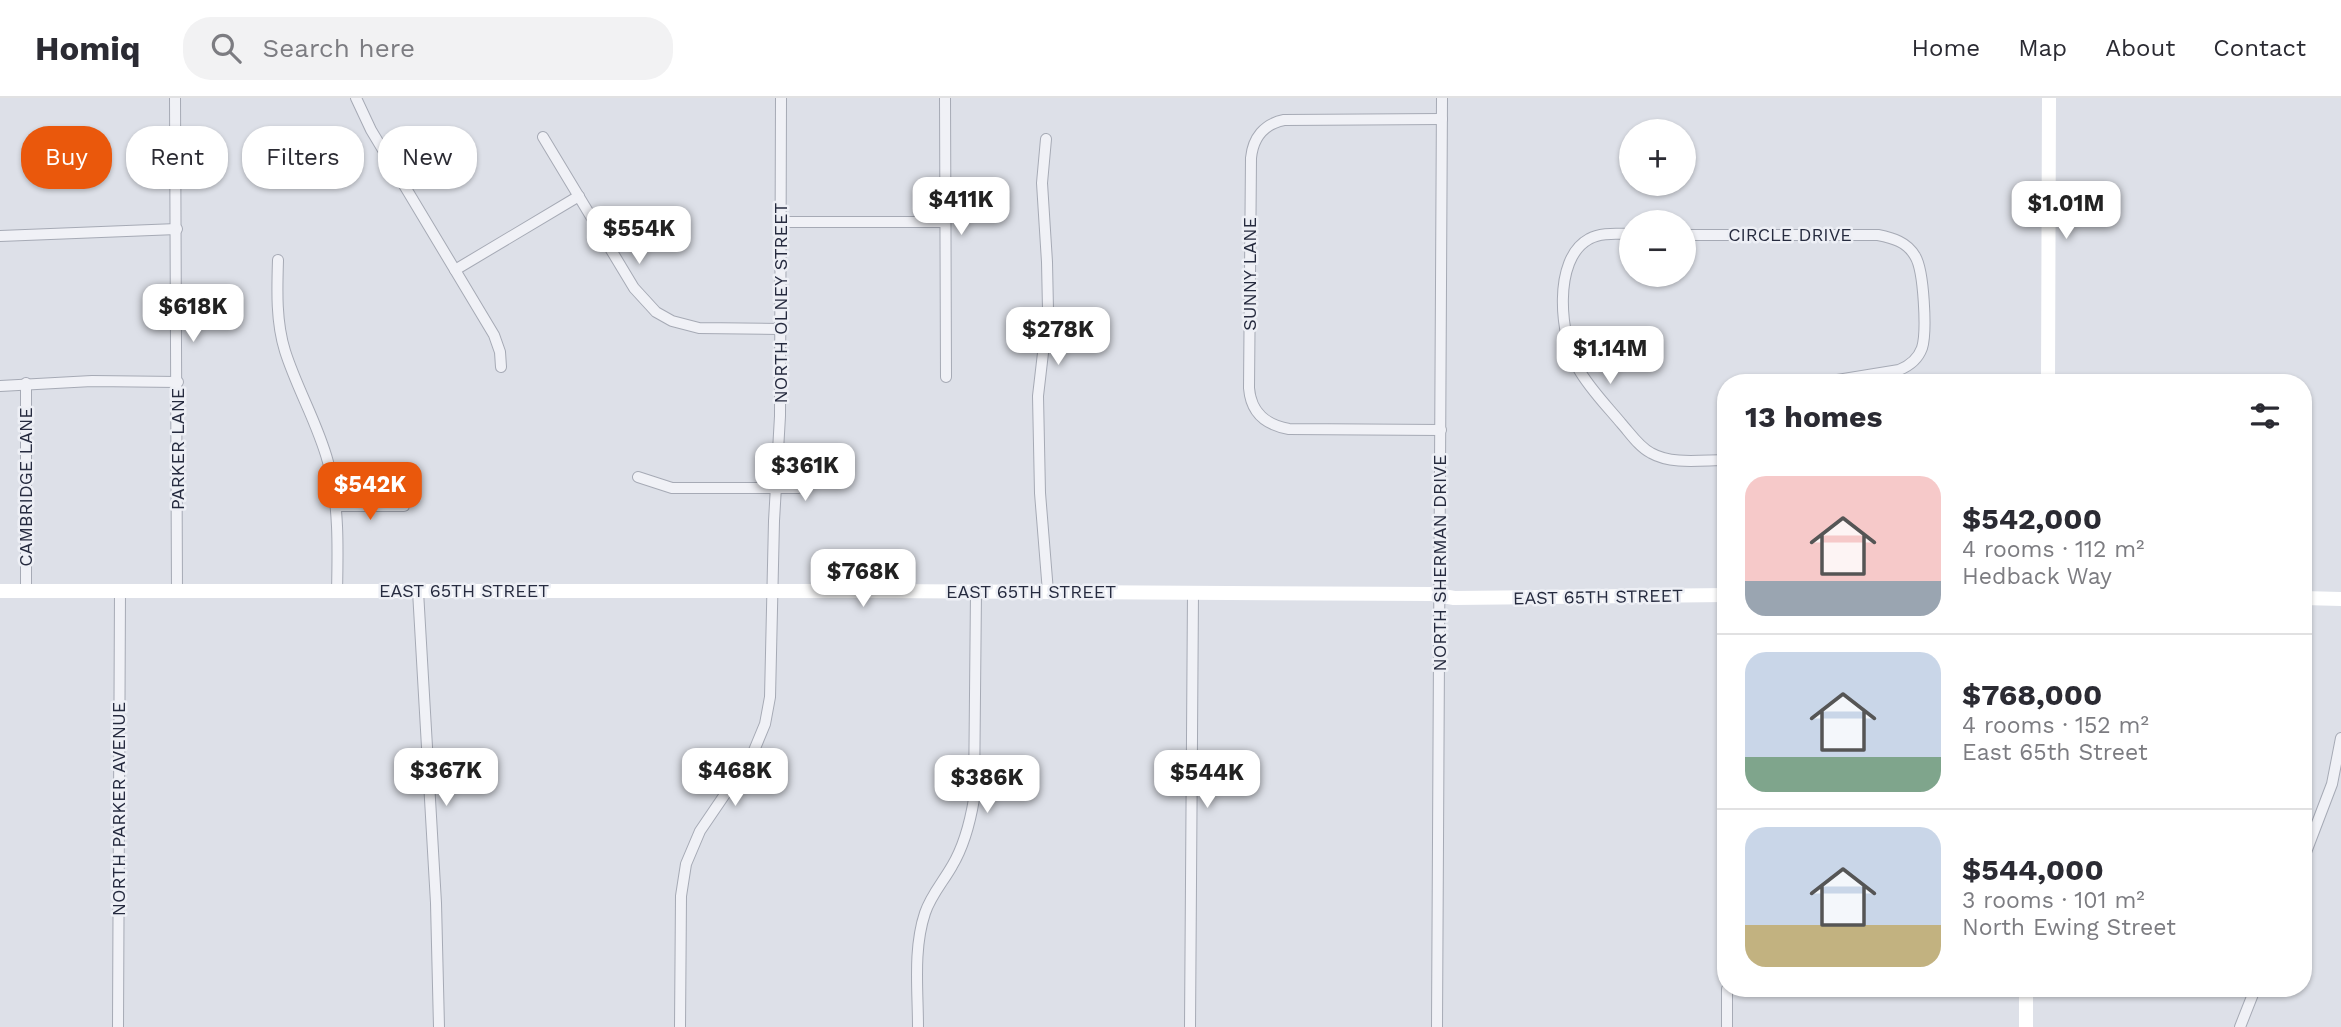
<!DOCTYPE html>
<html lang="en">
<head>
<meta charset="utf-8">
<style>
	body { margin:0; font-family:"Work Sans",sans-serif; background:#f2f2f3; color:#2b2b33; height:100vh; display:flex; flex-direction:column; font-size:26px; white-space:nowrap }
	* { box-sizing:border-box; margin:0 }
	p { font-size:23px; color:#7c7c81 }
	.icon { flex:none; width:38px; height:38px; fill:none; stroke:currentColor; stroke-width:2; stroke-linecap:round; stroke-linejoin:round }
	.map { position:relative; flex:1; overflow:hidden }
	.side { position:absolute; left:1717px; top:276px; width:595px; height:623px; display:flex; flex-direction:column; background:#fff; border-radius:28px; box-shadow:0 2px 5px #0004 }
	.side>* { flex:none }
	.top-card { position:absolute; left:21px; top:28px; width:665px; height:63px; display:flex; gap:14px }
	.controls { position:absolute; left:1619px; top:21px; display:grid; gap:14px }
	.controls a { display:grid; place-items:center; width:77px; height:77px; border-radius:50%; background:#fff; box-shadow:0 2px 5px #0004; font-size:35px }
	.price { position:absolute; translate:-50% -60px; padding:0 16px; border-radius:14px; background:#fff; color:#222; font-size:23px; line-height:46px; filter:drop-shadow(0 2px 4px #0008) }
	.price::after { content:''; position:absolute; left:50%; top:42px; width:21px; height:16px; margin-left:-10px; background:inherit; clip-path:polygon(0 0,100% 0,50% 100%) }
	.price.current { background:#ea580c; color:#fff }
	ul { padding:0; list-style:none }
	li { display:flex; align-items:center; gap:21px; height:175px; padding:0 28px }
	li+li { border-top:2px solid #e1e1e2 }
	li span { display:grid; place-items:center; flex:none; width:196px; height:140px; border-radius:21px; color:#555 }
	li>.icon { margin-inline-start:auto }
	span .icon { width:84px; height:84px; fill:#fffc; stroke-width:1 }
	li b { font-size:30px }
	h2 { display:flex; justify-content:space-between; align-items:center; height:84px; padding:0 28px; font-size:30px }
	.chip { padding:0 24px; border-radius:28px; background:#fff; box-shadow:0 2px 5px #0004; font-size:24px; line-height:63px }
	.chip.current { background:#ea580c; color:#fff }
	header { display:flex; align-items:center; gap:42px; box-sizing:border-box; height:98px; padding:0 35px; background:#fff; border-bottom:2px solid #e1e1e2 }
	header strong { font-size:33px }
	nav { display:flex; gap:38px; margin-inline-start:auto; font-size:24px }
	.search { width:490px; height:63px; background:#f2f2f3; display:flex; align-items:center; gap:18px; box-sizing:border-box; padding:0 24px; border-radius:28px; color:#7c7c81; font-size:26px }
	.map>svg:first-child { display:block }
</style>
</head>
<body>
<header>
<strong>Homiq</strong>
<div class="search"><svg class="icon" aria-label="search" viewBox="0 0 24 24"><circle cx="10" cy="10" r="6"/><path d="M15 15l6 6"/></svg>Search here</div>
<nav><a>Home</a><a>Map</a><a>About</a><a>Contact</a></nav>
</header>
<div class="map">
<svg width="2341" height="929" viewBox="0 0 2341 929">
	<rect width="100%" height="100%" fill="#dde0e8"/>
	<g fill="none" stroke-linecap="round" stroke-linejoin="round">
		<defs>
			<g id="street">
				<polyline points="175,0 177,493"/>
				<polyline points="356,0 371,32 494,237 500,254 501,269"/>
				<polyline points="945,0 946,279"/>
				<polyline points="543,39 634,190 656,214 672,223 699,230 780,231"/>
				<polyline points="1046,41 1042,85 1047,164 1048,212 1038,298 1040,395 1048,494"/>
				<polyline points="781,124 945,124"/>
				<path d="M1631 136C1617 136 1601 134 1589 141 1552 161 1560 239 1578 270 1589 290 1606 307 1621 325 1630 335 1639 349 1651 355 1672 367 1702 362 1726 362"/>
				<path d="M1684 137H1878C1893 140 1907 144 1915 158 1924 172 1927 234 1922 250 1918 261 1909 268 1899 272L1819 285"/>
				<polyline points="0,138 177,131"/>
				<path d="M278 162C277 193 276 224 285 253 297 291 318 326 328 364 339 406 338 450 337 493"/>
				<polyline points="455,172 579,98"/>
				<polyline points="26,285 26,493"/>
				<polyline points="0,288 92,283 178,284"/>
				<path d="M1441 332 1289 331C1266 327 1251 315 1249 290L1251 60C1253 40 1264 26 1284 22L1442 21"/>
				<polyline points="638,379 672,390 798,390 825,381"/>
				<polyline points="336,408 404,408"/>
				<polyline points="418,493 436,805 439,929"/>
				<polyline points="2303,762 2332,686 2341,640"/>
				<polyline points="118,929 120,493"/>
				<polyline points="680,929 681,798 686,766 700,733 753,655 765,626 770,599 774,423 780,318 781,0"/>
				<path d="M918 929C918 892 913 851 925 815 931 797 943 784 952 768 964 748 970 725 974 701L976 493"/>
				<polyline points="1190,929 1193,494"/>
				<polyline points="1437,929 1442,0"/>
				<polyline points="1727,929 1727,891"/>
				<polyline points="2240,929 2255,891"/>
			</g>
		</defs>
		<use href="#street" stroke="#a6aab5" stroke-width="12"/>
		<use href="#street" stroke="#f0f1f6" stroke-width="10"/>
		<g stroke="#fff" stroke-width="14">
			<polyline points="2048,285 2049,0"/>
			<polyline points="0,493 873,493 1432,496 1454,500 1726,497"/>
			<polyline points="2303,500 2341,501"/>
			<polyline points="2026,929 2026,891"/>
		</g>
	</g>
	<g text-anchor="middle" stroke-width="5" stroke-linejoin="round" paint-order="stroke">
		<g font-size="18" fill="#262b3f" stroke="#edeff5">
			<text x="1790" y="143">CIRCLE DRIVE</text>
			<text transform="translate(1250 176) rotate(-90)" y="6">SUNNY LANE</text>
			<text transform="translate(781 205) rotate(-90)" y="6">NORTH OLNEY STREET</text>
			<text transform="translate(178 351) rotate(-90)" y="6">PARKER LANE</text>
			<text transform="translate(26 389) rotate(-90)" y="6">CAMBRIDGE LANE</text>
			<text transform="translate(1440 465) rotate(-90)" y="6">NORTH SHERMAN DRIVE</text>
			<text x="464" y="499">EAST 65TH STREET</text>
			<text x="1031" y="500">EAST 65TH STREET</text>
			<text transform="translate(1598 499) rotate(-1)" y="6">EAST 65TH STREET</text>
			<text transform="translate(119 711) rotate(-90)" y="6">NORTH PARKER AVENUE</text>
		</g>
	</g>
</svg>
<div class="controls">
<a>+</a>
<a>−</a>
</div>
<b class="price" style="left:961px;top:139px">$411K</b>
<b class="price" style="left:2066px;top:143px">$1.01M</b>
<b class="price" style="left:639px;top:168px">$554K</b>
<b class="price" style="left:193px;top:246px">$618K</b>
<b class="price" style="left:1058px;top:269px">$278K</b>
<b class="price" style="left:1610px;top:288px">$1.14M</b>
<b class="price" style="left:805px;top:405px">$361K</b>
<b class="price current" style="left:370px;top:424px">$542K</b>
<b class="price" style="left:863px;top:511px">$768K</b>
<b class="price" style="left:446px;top:710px">$367K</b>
<b class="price" style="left:735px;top:710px">$468K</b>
<b class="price" style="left:1207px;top:712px">$544K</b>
<b class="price" style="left:987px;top:717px">$386K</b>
<div class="top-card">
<a class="chip current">Buy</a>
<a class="chip">Rent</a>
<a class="chip">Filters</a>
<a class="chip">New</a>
</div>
<section class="side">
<h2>13 homes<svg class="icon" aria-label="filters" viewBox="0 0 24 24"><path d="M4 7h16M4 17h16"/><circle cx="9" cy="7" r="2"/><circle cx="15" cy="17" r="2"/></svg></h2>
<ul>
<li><span style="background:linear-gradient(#f6c9c9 75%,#9aa5b1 0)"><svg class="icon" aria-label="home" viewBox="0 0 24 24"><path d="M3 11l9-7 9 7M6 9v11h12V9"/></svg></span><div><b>$542,000</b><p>4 rooms · 112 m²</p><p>Hedback Way</p></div></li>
<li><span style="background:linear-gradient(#c9d6e8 75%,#7fa58c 0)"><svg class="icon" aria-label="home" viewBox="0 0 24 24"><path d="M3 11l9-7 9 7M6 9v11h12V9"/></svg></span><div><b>$768,000</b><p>4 rooms · 152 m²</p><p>East 65th Street</p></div></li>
<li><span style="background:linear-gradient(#c9d6e8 70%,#c2b280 0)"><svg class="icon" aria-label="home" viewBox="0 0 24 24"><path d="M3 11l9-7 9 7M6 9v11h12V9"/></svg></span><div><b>$544,000</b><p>3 rooms · 101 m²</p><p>North Ewing Street</p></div></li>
</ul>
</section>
</div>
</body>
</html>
